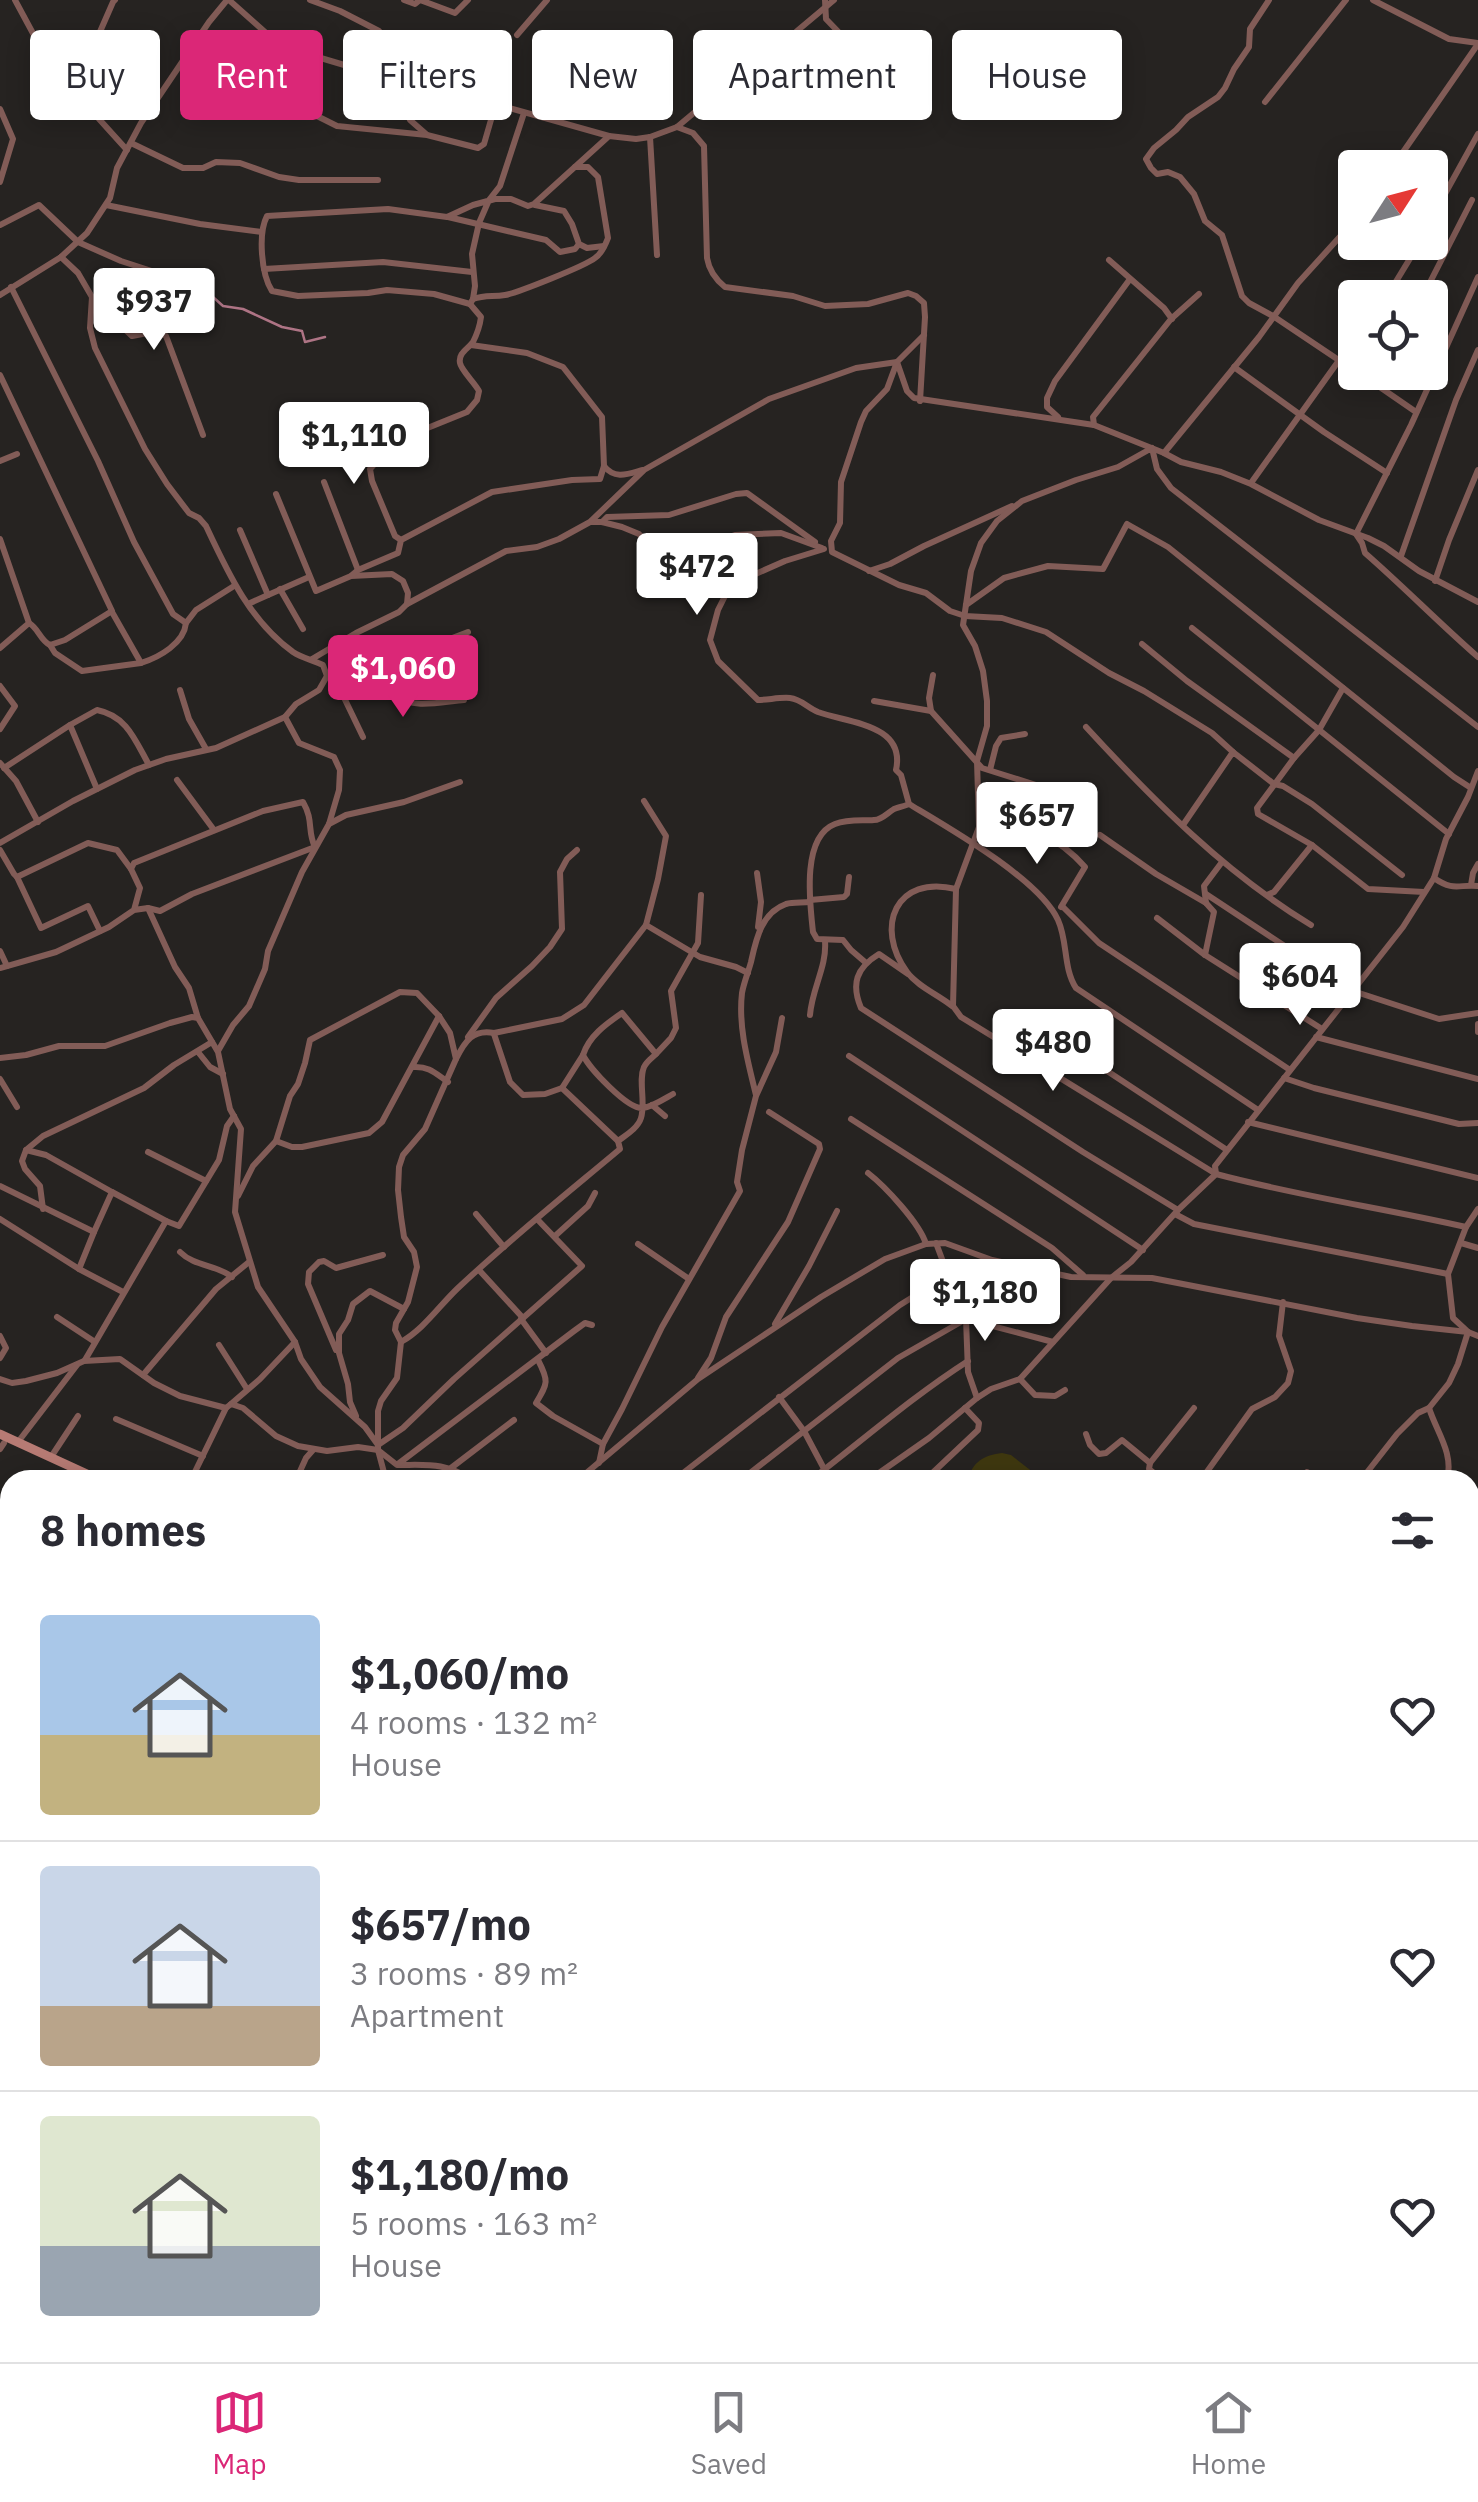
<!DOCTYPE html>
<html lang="en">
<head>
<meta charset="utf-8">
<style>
	body { margin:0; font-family:"IBM Plex Sans",sans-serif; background:#f7f7f7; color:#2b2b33; height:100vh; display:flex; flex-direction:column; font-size:38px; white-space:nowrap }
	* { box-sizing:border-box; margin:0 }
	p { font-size:32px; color:#7c7c81 }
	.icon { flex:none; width:55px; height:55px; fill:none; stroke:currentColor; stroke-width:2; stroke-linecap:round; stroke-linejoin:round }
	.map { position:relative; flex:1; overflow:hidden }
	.panel { position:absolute; left:0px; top:1470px; width:1480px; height:892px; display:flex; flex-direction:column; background:#fff; border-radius:30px 30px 0 0; box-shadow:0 5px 25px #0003 }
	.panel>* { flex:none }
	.hud { position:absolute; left:30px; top:30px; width:1420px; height:90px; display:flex; gap:20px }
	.needle { width:65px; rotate:54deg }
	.fabs { position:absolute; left:1338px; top:150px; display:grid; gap:20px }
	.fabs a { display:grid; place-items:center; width:110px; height:110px; border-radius:10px; background:#fff; box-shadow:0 5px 25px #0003; font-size:50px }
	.price { position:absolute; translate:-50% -85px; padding:0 22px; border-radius:10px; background:#fff; color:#222; font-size:32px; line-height:65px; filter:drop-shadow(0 2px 5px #0008) }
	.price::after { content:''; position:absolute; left:50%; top:60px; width:30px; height:22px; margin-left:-15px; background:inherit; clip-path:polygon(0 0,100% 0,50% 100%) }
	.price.active { background:#db2777; color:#fff }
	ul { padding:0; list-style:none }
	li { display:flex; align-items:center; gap:30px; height:250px; padding:0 40px }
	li+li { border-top:2px solid #e1e1e2 }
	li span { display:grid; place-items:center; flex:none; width:280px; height:200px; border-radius:10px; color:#555 }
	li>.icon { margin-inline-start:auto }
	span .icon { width:120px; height:120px; fill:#fffc; stroke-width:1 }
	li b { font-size:42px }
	h2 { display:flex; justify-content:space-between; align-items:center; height:120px; padding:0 40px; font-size:42px }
	.tag { padding:0 35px; border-radius:10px; background:#fff; box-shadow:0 5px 25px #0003; font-size:35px; line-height:90px }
	.tag.active { background:#db2777; color:#fff }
	.menu { display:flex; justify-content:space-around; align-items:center; height:140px; border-top:2px solid #e1e1e2; background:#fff; font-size:28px; color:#7c7c81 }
	.menu a { display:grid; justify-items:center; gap:5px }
	.menu .active { color:#db2777 }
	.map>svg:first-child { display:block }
</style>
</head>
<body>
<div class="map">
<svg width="1478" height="2362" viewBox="0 0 1478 2362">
	<rect width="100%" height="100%" fill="#262321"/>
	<polygon fill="#352d28" points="0,1677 10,1689 10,2352 1102,2352 1107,2362 0,2362"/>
	<path fill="#3f380f" d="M1002 1453 1011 1455 1043 1480H968C972 1462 984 1455 1002 1453Z"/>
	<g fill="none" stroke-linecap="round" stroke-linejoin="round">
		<polyline stroke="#ae7485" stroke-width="2.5" points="203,288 223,306 243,309 282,327 302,331 305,342 325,337"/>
		<g stroke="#825c57" stroke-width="6">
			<polyline points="15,0 63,89"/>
			<polyline points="229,0 274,40 314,56 388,78 456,93 609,136"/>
			<polyline points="310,0 340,11 379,31 392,44 447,71 477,100"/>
			<polyline points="404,0 415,4 420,0 455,13 468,0"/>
			<polyline points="825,0 826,19 852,46"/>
			<polyline points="1269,0 1250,29 1249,47 1234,69 1225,88 1218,97 1188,117 1176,130 1154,148 1146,159 1151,168 1157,174 1168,172 1180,177 1194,194 1205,221 1222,235 1242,296 1249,303 1273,316 1355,371"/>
			<polyline points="1373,0 1449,39 1478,43"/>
			<polyline points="99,34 113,2 115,0"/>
			<polyline points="517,35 547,0"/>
			<polyline points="305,52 294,100 297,106 337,126 427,135 478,148 484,144 495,106"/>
			<polyline points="389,79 410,120 426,134"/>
			<polyline points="248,82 278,98 283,99 296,92"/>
			<polyline points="1265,102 1346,0"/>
			<polyline points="0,109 13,139 0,182"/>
			<path d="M524 113 500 186 489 200 479 223 472 254 475 286 473 299 470 304 434 294 387 290 368 293 298 296 272 291C261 274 258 233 267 216L388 209 447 217 473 205 495 199H511L528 206 534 204 609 136 636 139 650 137 677 127 708 101 738 93 763 69 797 31 834 0"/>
			<polyline points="99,119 127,150"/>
			<path d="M677 127 693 133 704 146 707 258C709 270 715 279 725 287L793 296 825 306 868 304 908 293 916 296 924 303 925 317 920 401"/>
			<polyline points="650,137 657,255"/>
			<polyline points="131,143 183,168 203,168 216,162 240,163 279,177 299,180 378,180"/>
			<polyline points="1392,168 1478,44"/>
			<polyline points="106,205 200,224 262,232"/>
			<polyline points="535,205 564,211 572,224 579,244 587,248 604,246"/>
			<polyline points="448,217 546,240 560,252 575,249 579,244"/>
			<polyline points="1430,221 1478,134"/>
			<polyline points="0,225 39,205 78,242 121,261 167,276"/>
			<polyline points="1109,260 1164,308 1172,319"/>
			<polyline points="264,269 383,262 472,272"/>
			<path d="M1478 277 1411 425 1356 534 1362 543 1365 553C1404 587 1439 623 1478 657"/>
			<polyline points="11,287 98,461 134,542 173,614 186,623 196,610 234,586"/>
			<polyline points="0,295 61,257 87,233 110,198 117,168 141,123 209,22 227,0"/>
			<polyline points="92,297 118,306 140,310 153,307 201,320"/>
			<polyline points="1386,298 1420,242"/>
			<polyline points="1422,298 1472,200"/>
			<path d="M473 299C485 295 493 297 505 295 517 293 585 266 595 258 601 254 605 246 608 238L598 177 588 167H575"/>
			<polyline points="93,302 102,313 112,317 132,336 158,331 166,336 203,435"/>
			<polyline points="924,335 897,362 907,391 914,398 1094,425 1164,453 1181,462 1221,472 1251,484 1319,520 1368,538 1384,546 1419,571 1478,602"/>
			<path d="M471 345 527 353 563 367 602 417 604 466C615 480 628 474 643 470"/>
			<polyline points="1234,367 1324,432 1387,473"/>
			<polyline points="1358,372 1416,412"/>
			<path d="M0 375 112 611 65 640 50 645C40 640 39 629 29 623"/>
			<polyline points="1058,417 1047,407 1047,398 1055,381 1130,279"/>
			<polyline points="1094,425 1093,417 1171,319 1199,294"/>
			<polyline points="1164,453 1259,337 1298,283 1355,220"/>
			<polyline points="0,461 17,454"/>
			<polyline points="324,482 358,570"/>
			<polyline points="1251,483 1355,338"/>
			<polyline points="276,494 316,591 351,576 392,574 403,581 408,593 407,604 399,612 356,633 312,659"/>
			<polyline points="591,522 602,522 622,527 639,534 649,544 659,548 698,548 735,535 781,533 822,548"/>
			<polyline points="602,522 607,517 669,515 736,494 747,493 815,542"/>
			<polyline points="240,530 268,595 248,604"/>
			<polyline points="0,539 29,623 0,648"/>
			<path d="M401 540 395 536 372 481 370 469 382 456 402 443 410 441 425 429 467 412 477 400 479 391C475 383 461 370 460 363 458 353 468 349 473 342 477 334 480 325 481 317L470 304"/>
			<path d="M824 549 785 561 751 576 728 590 718 610 710 640 718 661 758 700C768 700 780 697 790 698 801 699 808 708 818 712 848 723 906 724 896 770L901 775 909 804C949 828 1039 879 1058 920 1068 942 1063 968 1076 988L1258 1110"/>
			<polyline points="1401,556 1456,400 1478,350"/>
			<polyline points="869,571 890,564 924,546 1012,506"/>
			<polyline points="352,575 358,570 398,553 401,540 492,492 572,480 600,479 604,466"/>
			<polyline points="1435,581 1449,540 1478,470"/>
			<polyline points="280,589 303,629"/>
			<polyline points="268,595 309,577"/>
			<polyline points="407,604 506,551 537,547 559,539 590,522 644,470 769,399 856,368 897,362 887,389 866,411 861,422 841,482 840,523 831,541 832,552 899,585 926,593 950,611 965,616 1002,618 1046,632 1109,673 1144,691 1212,733 1233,752"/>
			<polyline points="966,605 1004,578 1048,566 1103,569 1127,524 1168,547 1454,777 1471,788"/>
			<path d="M112 612 141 663C160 657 184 643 186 623"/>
			<polyline points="1192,628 1449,834"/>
			<polyline points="1142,644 1187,681 1294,758"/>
			<polyline points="50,645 55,653 82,671 141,663"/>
			<path d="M379 666C384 676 389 689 397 696 411 710 446 701 464 700"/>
			<polyline points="933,675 929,698 931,711 982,768 1036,785 1066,791"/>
			<polyline points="327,676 336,681 363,737"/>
			<polyline points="0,686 15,706 0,729"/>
			<polyline points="1343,688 1319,730 1294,758 1257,808 1258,814 1312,845 1368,889 1424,892"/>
			<polyline points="339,689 379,666 468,632"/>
			<polyline points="180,690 189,719 206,749"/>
			<polyline points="874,701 931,711"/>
			<polyline points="285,717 299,743 334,757 340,770 339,790 329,824"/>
			<path d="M70 725 97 710C127 716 135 740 149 765"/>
			<path d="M1086 727C1154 801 1225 873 1311 925"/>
			<polyline points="0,763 16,781 38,822"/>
			<polyline points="4,768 70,725 97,789"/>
			<polyline points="990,770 996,746 1001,738 1025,734"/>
			<polyline points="177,780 214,830"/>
			<polyline points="644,801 666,836 658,879 646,925 700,957 736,967 748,973"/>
			<path d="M980 808C1017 818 1059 837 1085 867L1061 907"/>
			<polyline points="1183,825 1233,752 1274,784 1283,786 1312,804 1402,875"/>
			<polyline points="1100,835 1156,874 1206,903"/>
			<path d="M0 843 73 801 135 770 166 759 216 748 285 717 296 704 319 690 327 676 323 665C313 660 302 658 293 652 250 621 228 573 206 526L199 518 189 513 167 484 145 449 95 348 90 328 92 297 78 273 61 257"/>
			<polyline points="0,850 14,874 17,877 88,843 117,850 131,869"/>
			<polyline points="757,873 761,902 758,927"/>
			<polyline points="17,877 41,928 88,906 100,931"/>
			<path d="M1434 878C1454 892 1459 884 1478 886"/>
			<polyline points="1471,885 1473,873 1478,864"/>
			<polyline points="1206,894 1353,991 1439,1019 1478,1013"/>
			<polyline points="1267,895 1274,892 1312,845"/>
			<polyline points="810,900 844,897 847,894 849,877"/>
			<polyline points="1062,906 1099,943 1290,1070"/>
			<polyline points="148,908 175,967 189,988 198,1018"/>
			<polyline points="1157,918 1205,955 1322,1029"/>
			<polyline points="0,951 7,966"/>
			<polyline points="1205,955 1214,912 1206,903 1204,886 1222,862"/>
			<path d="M865 962 851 950 843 940 817 939 813 932C810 904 801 837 835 824 848 819 862 821 874 820 882 820 887 813 894 809 896 808 908 805 909 804"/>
			<path d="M0 968 56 952 109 927 134 910 148 908 160 911 192 894 315 847C307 831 314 821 303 802L263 811 134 863 131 869 140 888 134 910"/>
			<path d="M908 974 879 954C856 968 851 984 861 1008L1083 1152 1178 1210"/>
			<path d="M952 1006C939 995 918 987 907 972 874 927 896 874 956 889"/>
			<path d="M810 1015C812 988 827 967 825 941"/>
			<polyline points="1478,1024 1478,1032"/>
			<polyline points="494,1034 510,1082 523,1095 545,1094 562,1088"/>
			<polyline points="468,1037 496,998 532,966 550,947 562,929 560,872 567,859 577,850"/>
			<polyline points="1316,1037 1478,1079"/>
			<polyline points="218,1051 233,1025 249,1006 265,969 268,951 302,872 329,824 346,815 404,802 460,782"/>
			<polyline points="198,1052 210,1067 223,1074"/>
			<polyline points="656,1054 671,1038 676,1028 671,991 698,943 701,895"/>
			<polyline points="583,1055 562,1088 618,1141"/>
			<polyline points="849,1056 1143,1250"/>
			<polyline points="0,1058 26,1055 59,1046 105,1046 170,1023 192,1017 198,1018 218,1052 230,1109 241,1129 235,1212 258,1287 295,1342 301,1359 320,1387 365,1427 378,1445 403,1428 454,1379 582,1266 537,1219"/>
			<path d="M456 1059C465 1041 473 1029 494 1033L562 1019 584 1005 646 925"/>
			<polyline points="1098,1065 1227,1150"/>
			<path d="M413 1067C429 1066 435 1073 448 1082"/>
			<polyline points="1284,1078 1314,1088 1459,1124 1478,1123"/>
			<polyline points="0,1079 17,1107"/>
			<path d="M756 1095C748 1062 738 1027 742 993 744 982 748 973 751 962 756 940 761 913 786 904 793 902 802 903 810 902"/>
			<polyline points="652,1105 665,1116"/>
			<polyline points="851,1119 1052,1248 1083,1275"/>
			<polyline points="1248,1122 1478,1178"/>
			<polyline points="276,1141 292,1147 302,1147 369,1133 382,1122 439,1016"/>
			<polyline points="26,1150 46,1155 112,1192"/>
			<polyline points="148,1152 206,1181"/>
			<path d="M868 1173C886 1187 920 1224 926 1244"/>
			<polyline points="0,1186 94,1232 79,1269"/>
			<polyline points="238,1196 253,1166 276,1141 290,1096 298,1084 305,1063 310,1040 400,992 417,993 439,1016 450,1033 456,1059 425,1129 403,1155 399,1167 398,1190 401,1217 404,1237 414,1252 417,1267 408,1302 396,1323 395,1330 401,1342"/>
			<polyline points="43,1209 40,1186 25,1169 22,1161 26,1150 43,1136 144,1088 174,1065 212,1042"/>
			<polyline points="476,1214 504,1247"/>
			<polyline points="1175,1214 1194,1224 1448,1274"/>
			<polyline points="0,1219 79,1269 123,1292"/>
			<path d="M1466 1227C1383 1208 1298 1196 1216 1174L961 1017 953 1006 956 889 979 827 977 761 987 726V701L983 671 975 646 963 625 971 571 981 543 997 521 1022 501 1076 480 1118 467 1152 448 1157 469 1171 488 1478 727"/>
			<polyline points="94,1232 112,1192 166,1221"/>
			<polyline points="555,1236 588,1206 595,1193"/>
			<polyline points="1461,1243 1478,1248"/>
			<polyline points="638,1244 689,1279"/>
			<path d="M180 1252C195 1267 216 1264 232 1277"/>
			<polyline points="479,1270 523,1318"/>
			<polyline points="959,1304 966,1319 968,1372 977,1398"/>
			<polyline points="57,1317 95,1342"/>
			<polyline points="521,1319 546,1353"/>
			<polyline points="775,1324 809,1266 837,1211"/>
			<polyline points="1467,1331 1453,1318 1448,1274 1466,1227 1478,1209"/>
			<polyline points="0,1336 6,1348 0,1358"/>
			<polyline points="219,1345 247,1389"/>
			<polyline points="336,1350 308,1284 309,1272 319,1262 324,1261 336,1268 383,1255"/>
			<polyline points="85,1360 166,1221 179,1226 219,1160 227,1126 234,1116"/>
			<path d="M538 1360C549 1381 548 1383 536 1403L553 1416 603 1444"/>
			<polyline points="143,1375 216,1289 249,1262"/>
			<polyline points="698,1378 711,1358 726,1317 788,1222 820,1149 819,1144 769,1112"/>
			<path d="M0 1379 12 1383 26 1381 57 1373 84 1361 120 1359 154 1383 180 1396 226 1408 231 1404 243 1408 276 1436 298 1446 327 1451 358 1447 378 1450 397 1465C430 1465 443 1462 473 1480"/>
			<polyline points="1020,1379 1035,1395 1055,1396 1065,1390"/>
			<polyline points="779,1397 804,1431 830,1480"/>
			<polyline points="231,1404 260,1379 295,1342"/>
			<path d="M1429 1408C1437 1433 1454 1453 1447 1480"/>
			<polyline points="356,1416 350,1402 348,1384 339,1353 339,1334 348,1320 353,1304 370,1291 404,1309"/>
			<polyline points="116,1419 203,1456"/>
			<polyline points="1086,1434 1090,1445 1099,1454 1106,1453 1122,1440 1150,1463"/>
			<polyline points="18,1442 77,1365"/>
			<polyline points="0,1449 4,1443"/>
			<polyline points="51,1457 78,1416"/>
			<polyline points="599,1463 603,1444 622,1409 662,1327 740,1191 737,1182 742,1150 756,1096 776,1052 782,1018"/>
			<polyline points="398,1464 574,1331 585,1323 592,1325"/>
			<polyline points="451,1468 514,1420"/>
			<polyline points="240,1478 249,1480"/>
			<polyline points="191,1480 226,1408"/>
			<polyline points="296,1480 306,1458 313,1450"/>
			<path d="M386 1480 378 1450V1411L381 1401 397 1378 401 1342C424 1329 439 1306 458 1288 510 1239 565 1195 620 1149L618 1141C626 1135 638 1128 641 1118 646 1102 638 1081 644 1067 647 1061 652 1058 656 1054L622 1013C606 1024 589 1036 583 1055 589 1068 628 1110 643 1108 652 1107 664 1099 673 1094"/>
			<polyline points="578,1480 698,1379 821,1297 885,1259 926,1244 945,1243 992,1260 1071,1277 1152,1278 1357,1318 1412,1326 1468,1332 1478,1336"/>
			<polyline points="674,1480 900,1305 948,1275 936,1243"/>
			<polyline points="741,1480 898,1358 966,1319 1053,1342"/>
			<path d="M811 1480C863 1440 912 1397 968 1361"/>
			<polyline points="869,1480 929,1438 977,1398 991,1389 1020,1379 1111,1278 1131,1262 1178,1210 1216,1174 1215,1166 1403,927 1434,878 1446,839 1468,797 1478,771"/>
			<polyline points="925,1480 978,1430 979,1423 965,1408"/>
			<polyline points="1163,1480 1149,1469 1150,1463 1194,1408"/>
			<polyline points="1201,1480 1252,1409 1275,1397 1288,1383 1291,1371 1279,1336 1283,1302"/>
			<polyline points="1300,1480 1307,1472 1319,1480"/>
			<polyline points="1361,1480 1397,1434 1418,1413 1429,1408 1449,1383 1458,1364 1468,1332"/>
			<polyline points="1470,1538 1478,1510"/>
			<polyline points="1470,1551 1478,1554"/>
			<polyline points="0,1619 10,1618"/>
			<polyline points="1470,1621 1478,1624"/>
			<polyline points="0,1666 10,1679"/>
			<polyline points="1470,1673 1478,1648"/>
			<polyline points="1470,1803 1478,1783"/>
			<polyline points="1470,1809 1478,1811"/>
			<polyline points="1470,1940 1478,1943"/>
			<polyline points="1470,2042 1478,2036"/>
			<polyline points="1470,2277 1478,2283"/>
			<polyline points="980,2352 989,2362"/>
			<polyline points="1102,2352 1104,2362"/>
			<polyline points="1110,2352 1115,2362"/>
			<polyline points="1118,2352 1122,2362"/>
			<polyline points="1290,2352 1299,2362"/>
		</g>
		<g stroke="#b77b74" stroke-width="9">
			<polyline points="0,1434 100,1480"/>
			<polyline points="1470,1995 1478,1972"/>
			<polyline points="1351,2362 1354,2352"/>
		</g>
		<g stroke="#eea198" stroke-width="12">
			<polyline points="0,2057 10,2072"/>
			<polyline points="290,2352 304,2362"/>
		</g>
		<defs>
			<g id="rail">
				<polyline points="0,1805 10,1816"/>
				<polyline points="0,1828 10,1838"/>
				<polyline points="0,2129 10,2130"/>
				<polyline points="0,2316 10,2317"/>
				<polyline points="373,2352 384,2362"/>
				<polyline points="463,2352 472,2362"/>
				<polyline points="535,2352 544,2362"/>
				<polyline points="675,2352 684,2362"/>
				<polyline points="806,2352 809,2362"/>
			</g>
		</defs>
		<use href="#rail" stroke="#83807e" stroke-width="6"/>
		<use href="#rail" stroke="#262321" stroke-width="2.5" stroke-dasharray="8" stroke-linecap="butt"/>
	</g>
</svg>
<div class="fabs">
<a><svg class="needle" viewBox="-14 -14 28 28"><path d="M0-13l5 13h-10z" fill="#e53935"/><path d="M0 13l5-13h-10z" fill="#7c7c81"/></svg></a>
<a><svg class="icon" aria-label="locate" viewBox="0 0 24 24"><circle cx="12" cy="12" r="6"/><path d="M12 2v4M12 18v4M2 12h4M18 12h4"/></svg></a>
</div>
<b class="price" style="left:154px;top:353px">$937</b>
<b class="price" style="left:354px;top:487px">$1,110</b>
<b class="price" style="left:697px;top:618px">$472</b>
<b class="price active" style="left:403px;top:720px">$1,060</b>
<b class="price" style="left:1037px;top:867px">$657</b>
<b class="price" style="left:1300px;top:1028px">$604</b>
<b class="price" style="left:1053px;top:1094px">$480</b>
<b class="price" style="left:985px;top:1344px">$1,180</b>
<div class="hud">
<a class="tag">Buy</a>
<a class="tag active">Rent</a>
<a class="tag">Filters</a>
<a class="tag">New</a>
<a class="tag">Apartment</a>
<a class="tag">House</a>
</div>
<section class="panel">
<h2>8 homes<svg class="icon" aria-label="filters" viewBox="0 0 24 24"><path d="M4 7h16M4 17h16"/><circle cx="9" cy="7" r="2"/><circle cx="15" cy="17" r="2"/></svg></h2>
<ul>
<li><span style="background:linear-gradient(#a9c7e8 60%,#c2b280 0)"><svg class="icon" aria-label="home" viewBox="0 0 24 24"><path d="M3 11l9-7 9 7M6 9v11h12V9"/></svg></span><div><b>$1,060/mo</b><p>4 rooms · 132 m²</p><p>House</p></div><svg class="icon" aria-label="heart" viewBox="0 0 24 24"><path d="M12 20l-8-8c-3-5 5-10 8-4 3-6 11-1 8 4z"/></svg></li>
<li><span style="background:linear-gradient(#c9d6e8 70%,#b9a48a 0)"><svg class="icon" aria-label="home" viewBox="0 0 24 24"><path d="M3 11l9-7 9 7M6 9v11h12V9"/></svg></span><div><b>$657/mo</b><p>3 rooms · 89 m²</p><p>Apartment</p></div><svg class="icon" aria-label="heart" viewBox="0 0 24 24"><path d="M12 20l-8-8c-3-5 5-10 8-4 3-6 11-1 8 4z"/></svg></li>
<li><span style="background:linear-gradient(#dfe7d0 65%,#9aa5b1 0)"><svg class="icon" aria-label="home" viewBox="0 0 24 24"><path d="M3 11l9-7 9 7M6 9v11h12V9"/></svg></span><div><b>$1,180/mo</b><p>5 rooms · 163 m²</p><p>House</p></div><svg class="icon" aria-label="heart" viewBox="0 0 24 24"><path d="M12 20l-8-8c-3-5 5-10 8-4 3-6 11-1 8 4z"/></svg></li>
</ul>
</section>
</div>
<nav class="menu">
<a class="active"><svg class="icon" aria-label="map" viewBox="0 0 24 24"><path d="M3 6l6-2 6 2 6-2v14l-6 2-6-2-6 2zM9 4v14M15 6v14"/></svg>Map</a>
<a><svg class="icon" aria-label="saved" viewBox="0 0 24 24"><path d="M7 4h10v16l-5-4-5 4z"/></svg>Saved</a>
<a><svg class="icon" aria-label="home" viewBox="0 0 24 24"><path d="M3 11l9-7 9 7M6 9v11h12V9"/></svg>Home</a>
</nav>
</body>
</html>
